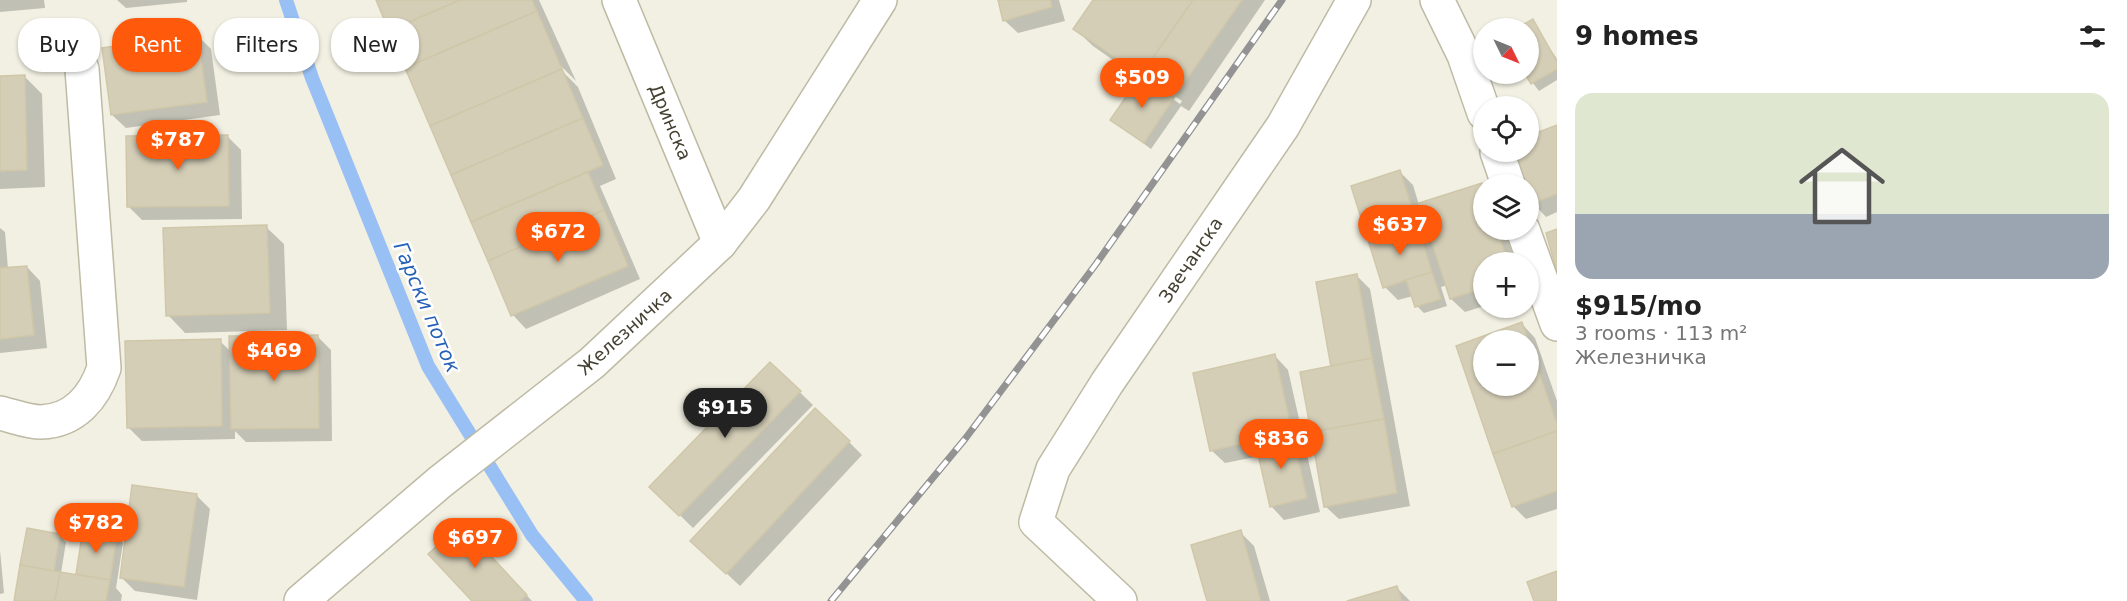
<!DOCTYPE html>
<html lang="en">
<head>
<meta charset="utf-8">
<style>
	body { margin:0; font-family:"DejaVu Sans",sans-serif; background:#f2f2f2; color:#222; height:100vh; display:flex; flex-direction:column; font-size:22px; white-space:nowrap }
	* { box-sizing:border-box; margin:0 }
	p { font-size:20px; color:#767676 }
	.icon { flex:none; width:33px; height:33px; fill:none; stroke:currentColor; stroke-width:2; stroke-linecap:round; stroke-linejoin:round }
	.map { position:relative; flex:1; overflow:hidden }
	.details { display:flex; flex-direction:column; background:#fff; width:570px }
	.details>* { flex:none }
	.banner { position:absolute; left:18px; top:18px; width:570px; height:54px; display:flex; gap:12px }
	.needle { width:39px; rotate:133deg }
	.fabs { position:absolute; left:1473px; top:18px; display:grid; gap:12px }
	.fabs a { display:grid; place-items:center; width:66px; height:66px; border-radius:50%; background:#fff; box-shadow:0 2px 4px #0004; font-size:30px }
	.price { position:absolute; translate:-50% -51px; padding:0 14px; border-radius:21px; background:#ff590c; color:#fff; font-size:20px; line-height:39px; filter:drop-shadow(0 2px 3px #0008) }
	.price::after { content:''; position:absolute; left:50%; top:36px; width:18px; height:14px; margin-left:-9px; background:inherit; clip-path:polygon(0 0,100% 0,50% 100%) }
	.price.on { background:#222; color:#fff }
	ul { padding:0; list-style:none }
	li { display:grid; align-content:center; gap:12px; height:318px; padding:0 18px }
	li+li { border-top:2px solid #e0e0e0 }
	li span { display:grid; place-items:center; height:186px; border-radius:18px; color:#555 }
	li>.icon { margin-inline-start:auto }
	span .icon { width:108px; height:108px; fill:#fffc; stroke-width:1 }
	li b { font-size:26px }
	h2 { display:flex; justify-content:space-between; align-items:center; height:72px; padding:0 18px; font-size:26px }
	.pill { padding:0 21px; border-radius:24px; background:#fff; box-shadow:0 2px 4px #0004; font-size:21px; line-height:54px }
	.pill.on { background:#ff590c; color:#fff }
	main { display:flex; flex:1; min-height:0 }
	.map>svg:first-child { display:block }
</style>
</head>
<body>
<main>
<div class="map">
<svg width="1557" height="601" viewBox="0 0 1557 601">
	<rect width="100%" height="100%" fill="#f2f0e2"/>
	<g fill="#0003" fill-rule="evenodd">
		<polygon points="0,0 44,0 45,8 0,12"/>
		<polygon points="117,0 187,0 187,2 126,8"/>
		<polygon points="377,0 539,0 576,81 557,62 555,64 578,87 616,179 600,186 640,279 526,329 513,315"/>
		<polygon points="999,0 1059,0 1065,21 1018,33 1004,20"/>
		<path d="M1095 0H1265L1189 111 1181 106 1151 149 1112 120 1140 79 1093 46 1075 29ZM1161 87 1182 101 1180 104 1161 91Z"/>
		<polygon points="1532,21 1557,59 1557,80 1539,91 1526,74 1528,28 1520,28"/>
		<polygon points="197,35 211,49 220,115 126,128 112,115"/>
		<polygon points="25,77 42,94 45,187 0,189 0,78"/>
		<polygon points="1557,126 1557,212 1546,217 1533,203 1528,184 1525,184 1512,152 1528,152"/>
		<polygon points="227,136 241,150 242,219 142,220 128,206"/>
		<polygon points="1399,171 1413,185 1419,205 1481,185 1484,187 1484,230 1505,230 1516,262 1484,262 1484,306 1465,312 1451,299 1447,285 1441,287 1447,306 1424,313 1417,306 1413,296 1398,300 1385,287"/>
		<polygon points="266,227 284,244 287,330 185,333 168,315"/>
		<polygon points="0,228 5,232 8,269 27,267 40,281 47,348 0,353"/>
		<polygon points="1357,276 1370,289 1410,506 1339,519 1325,506 1333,368"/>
		<path d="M1522 324 1535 338 1557 401V509L1526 519 1513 506 1458 347ZM1484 340H1528V386H1484Z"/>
		<polygon points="318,337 331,350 332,441 246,442 235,431 235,439 142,441 128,427 220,341 231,352"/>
		<polygon points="1275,356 1288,370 1320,512 1284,520 1271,506 1260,456 1225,463 1211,450"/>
		<polygon points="771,364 813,405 693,528 651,487"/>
		<polygon points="849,442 862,455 740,586 706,554"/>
		<polygon points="196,495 210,509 197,600 135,591 122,578"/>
		<polygon points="84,531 116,536 123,543 116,588 122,595 121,601 16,601 59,535 66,542 61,573 77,576"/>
		<polygon points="1240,532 1254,546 1270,601 1209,601"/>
		<polygon points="474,539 532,601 474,601"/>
		<polygon points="0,550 4,593 0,594"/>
		<polygon points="1397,588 1410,601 1352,601"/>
	</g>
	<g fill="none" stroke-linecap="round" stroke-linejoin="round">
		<polyline stroke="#98c0f5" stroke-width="14" points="286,0 312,78 428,366 532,535 586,601"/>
	</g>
	<g fill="#d4ceb7" stroke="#d0c7a9" stroke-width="1.5">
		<polygon points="376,0 460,0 389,31"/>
		<polygon points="460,0 532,0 537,11 405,68 389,31"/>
		<polygon points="998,0 1050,0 1052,7 1003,21"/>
		<polygon points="1093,0 1193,0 1141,75 1073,29"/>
		<polygon points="1193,0 1242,0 1174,98 1141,75"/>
		<polygon points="537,11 562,69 430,126 405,68"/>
		<polygon points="1533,19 1557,62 1557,69 1531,84 1525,74 1528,74 1528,28 1517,28"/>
		<polygon points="198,34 207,102 111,115 102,48"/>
		<polygon points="562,69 583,118 451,175 430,126"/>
		<polygon points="25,75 27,170 0,171 0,76"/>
		<polygon points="1141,75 1174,98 1144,143 1110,120"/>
		<polygon points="583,118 603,165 471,222 451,175"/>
		<polygon points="1557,125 1557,194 1531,204 1528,184 1523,184 1510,152 1528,152 1528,136"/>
		<polygon points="228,135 229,206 127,207 126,136"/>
		<polygon points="1400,170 1417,224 1368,240 1351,186"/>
		<polygon points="588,172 604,210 488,261 471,222"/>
		<polygon points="1482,183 1484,230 1497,230 1508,262 1484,262 1484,288 1450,299 1419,203"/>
		<polygon points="604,210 628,266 511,316 488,261"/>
		<polygon points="1417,224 1432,272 1383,288 1368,240"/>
		<polygon points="267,225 270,313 166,316 163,228"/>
		<polygon points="1557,229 1557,272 1546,233"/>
		<polygon points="27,266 34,335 0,339 0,268"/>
		<polygon points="1432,272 1441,299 1415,307 1406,280"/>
		<polygon points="1357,274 1372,358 1331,367 1316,282"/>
		<polygon points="1522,322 1528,340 1484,340 1484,386 1528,386 1528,341 1557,424 1557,431 1493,454 1456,346"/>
		<polygon points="318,335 319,428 231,429 229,336"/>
		<polygon points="221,339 222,426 127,428 125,341"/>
		<polygon points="1275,354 1292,432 1210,451 1193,373"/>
		<polygon points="1372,358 1384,419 1311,432 1300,372"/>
		<polygon points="770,362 801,391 679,516 649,487"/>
		<polygon points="815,408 850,441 726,574 690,541"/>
		<polygon points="1384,419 1397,493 1324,507 1311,432"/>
		<polygon points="1557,431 1557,491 1512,507 1493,454"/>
		<polygon points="1292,432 1307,498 1270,507 1255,441"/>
		<polygon points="132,485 197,494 184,587 120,578"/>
		<polygon points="461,524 527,595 520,601 472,601 428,554"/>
		<polygon points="27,528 60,534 54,571 20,565"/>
		<polygon points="83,529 117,535 110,580 76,574"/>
		<polygon points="1241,530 1261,601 1207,601 1191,545"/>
		<polygon points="20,565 60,572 55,601 14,601"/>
		<polygon points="1557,571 1557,601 1534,601 1527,582"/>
		<polygon points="60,572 110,580 106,601 55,601"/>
		<polygon points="1397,586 1402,601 1347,601"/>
	</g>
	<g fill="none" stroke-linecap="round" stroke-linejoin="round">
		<defs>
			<g id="minor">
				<polyline points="619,0 720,243"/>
				<polyline points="1437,0 1464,55 1484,113"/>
				<polyline points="1497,152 1508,184"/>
				<polyline points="1523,230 1557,324"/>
				<path d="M0 413C13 416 28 422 41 422 75 421 94 397 104 368L82 69"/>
				<polyline points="301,601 440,482 592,363 720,243 754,199 880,0"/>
				<polyline points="1120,601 1036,522 1053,469 1107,383 1283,126 1354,0"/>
			</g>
		</defs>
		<use href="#minor" stroke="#bebaa4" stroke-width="36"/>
		<use href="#minor" stroke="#fff" stroke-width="33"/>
		<defs>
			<polyline id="rail" points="831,601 965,439 1096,264 1282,0"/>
		</defs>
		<use href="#rail" stroke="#939393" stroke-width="7"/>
		<use href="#rail" stroke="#fff" stroke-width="4.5" stroke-dasharray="14" stroke-linecap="butt"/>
	</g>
	<g text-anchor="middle" stroke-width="5" stroke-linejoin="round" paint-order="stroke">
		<g font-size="18" fill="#444032" stroke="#fff">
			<text transform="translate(670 122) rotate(67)" y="6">Дринска</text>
			<text transform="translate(1191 260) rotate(-56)" y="6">Звечанска</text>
			<text transform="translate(625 332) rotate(-42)" y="6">Железничка</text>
		</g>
		<g font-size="20" font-style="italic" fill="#2561b6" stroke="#fff">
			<text transform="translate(427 307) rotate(67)" y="7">Гарски поток</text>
		</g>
	</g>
</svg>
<div class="fabs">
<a><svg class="needle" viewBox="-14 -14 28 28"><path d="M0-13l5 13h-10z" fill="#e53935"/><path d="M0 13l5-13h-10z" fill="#767676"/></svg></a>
<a><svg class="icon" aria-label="locate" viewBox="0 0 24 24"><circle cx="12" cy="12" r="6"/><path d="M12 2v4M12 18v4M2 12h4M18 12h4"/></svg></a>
<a><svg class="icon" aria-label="layers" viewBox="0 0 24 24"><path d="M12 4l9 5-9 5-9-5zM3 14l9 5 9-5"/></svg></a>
<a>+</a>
<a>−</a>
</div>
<b class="price" style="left:1142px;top:109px">$509</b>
<b class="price" style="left:178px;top:171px">$787</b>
<b class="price" style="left:1400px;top:256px">$637</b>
<b class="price" style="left:558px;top:263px">$672</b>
<b class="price" style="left:274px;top:382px">$469</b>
<b class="price on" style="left:725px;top:439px">$915</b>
<b class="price" style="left:1281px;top:470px">$836</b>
<b class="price" style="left:96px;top:554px">$782</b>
<b class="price" style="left:475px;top:569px">$697</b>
<div class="banner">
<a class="pill">Buy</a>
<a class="pill on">Rent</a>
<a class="pill">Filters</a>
<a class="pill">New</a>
</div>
</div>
<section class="details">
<h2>9 homes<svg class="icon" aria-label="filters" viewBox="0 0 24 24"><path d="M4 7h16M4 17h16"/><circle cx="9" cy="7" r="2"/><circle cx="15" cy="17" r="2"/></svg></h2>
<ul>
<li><span style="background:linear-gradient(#dfe7d0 65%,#9aa5b1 0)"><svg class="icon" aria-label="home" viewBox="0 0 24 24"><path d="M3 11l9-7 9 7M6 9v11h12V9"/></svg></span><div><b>$915/mo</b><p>3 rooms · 113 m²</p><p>Железничка</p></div></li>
</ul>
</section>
</main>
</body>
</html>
